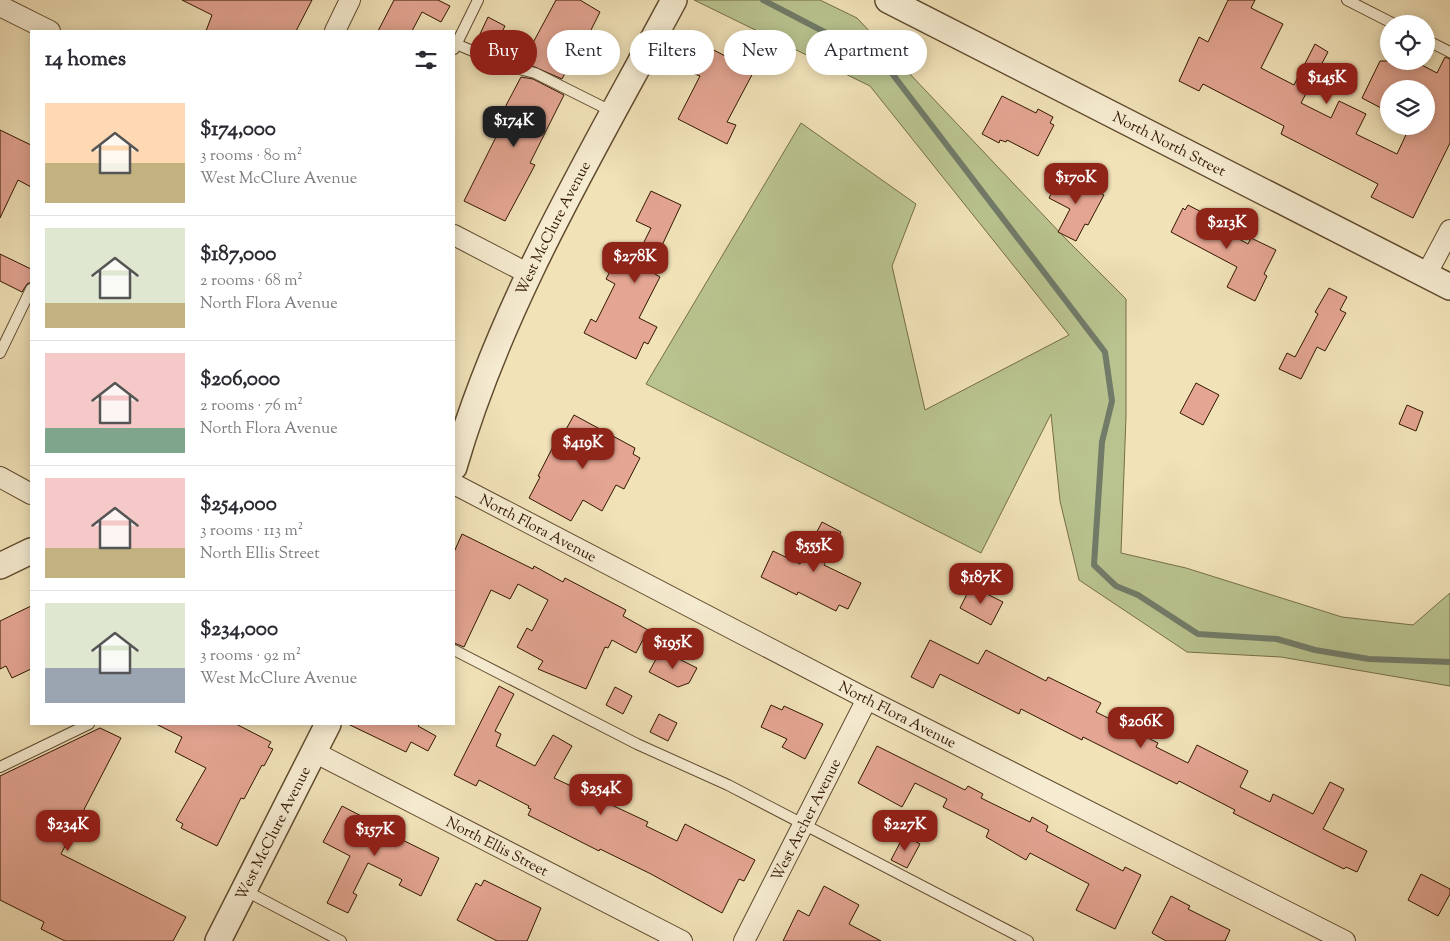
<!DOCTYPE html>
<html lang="en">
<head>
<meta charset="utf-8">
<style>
	body { margin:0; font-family:"Sorts Mill Goudy",serif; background:#f2f2f3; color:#2b2b33; height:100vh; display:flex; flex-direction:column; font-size:19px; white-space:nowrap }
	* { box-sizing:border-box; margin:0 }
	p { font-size:16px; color:#7c7c81 }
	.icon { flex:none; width:28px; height:28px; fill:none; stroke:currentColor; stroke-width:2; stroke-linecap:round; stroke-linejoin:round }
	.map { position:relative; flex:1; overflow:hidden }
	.panel { position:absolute; left:30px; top:30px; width:425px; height:695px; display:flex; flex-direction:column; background:#fff; border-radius:0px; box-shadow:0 2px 12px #0003 }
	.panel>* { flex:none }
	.top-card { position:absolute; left:470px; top:30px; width:475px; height:45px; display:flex; gap:10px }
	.controls { position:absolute; left:1380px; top:15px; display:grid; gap:10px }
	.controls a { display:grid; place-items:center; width:55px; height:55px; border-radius:50%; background:#fff; box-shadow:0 2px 12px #0003; font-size:25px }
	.price { position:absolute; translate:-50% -42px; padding:0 11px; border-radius:10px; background:#8f2418; color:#fff; font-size:16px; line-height:32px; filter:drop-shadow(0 1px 2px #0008) }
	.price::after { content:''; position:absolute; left:50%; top:30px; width:15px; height:11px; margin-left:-8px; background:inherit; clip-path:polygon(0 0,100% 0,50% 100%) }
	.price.on { background:#222; color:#fff }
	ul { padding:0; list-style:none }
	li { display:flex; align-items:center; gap:15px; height:125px; padding:0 15px }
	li+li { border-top:1px solid #e1e1e2 }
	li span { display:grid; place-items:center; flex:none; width:140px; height:100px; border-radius:0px; color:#555 }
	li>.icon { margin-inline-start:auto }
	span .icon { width:60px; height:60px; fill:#fffc; stroke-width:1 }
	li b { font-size:21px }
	h2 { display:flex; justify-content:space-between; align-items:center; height:60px; padding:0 15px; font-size:21px }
	.pill { padding:0 18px; border-radius:22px; background:#fff; box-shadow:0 2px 12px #0003; font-size:18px; line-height:45px }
	.pill.on { background:#8f2418; color:#fff }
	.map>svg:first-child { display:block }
</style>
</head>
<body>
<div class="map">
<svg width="1450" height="941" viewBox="0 0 1450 941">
	<rect width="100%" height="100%" fill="#f1e2b8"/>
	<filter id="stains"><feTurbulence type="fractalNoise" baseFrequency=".004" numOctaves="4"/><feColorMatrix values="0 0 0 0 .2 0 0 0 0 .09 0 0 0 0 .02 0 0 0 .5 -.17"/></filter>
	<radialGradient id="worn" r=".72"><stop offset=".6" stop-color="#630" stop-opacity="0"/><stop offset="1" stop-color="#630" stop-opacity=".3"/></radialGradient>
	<polygon fill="#b9c38f" stroke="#756d48" points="694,0 820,0 857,18 1065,238 1126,299 1126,416 1121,553 1186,568 1342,617 1413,625 1450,593 1450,686 1281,657 1187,652 1079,580 1060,501 1051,414 981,553 646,384 801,123 916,204 892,266 925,410 1069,335 870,86"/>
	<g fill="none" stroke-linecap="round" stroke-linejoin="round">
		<polyline stroke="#717b68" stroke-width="6" points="763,0 884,63 1105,352 1112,401 1102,442 1094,565 1116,586 1138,595 1198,634 1277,639 1315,650 1369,659 1450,662"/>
	</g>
	<g fill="#e4a592" stroke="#311700">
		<polygon points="182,0 312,0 296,31 206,31 212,15"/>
		<polygon points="394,0 438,0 450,6 441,22 422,12 412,31 378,31"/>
		<polygon points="556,0 580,0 600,12 590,32 587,31 562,79 528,64 533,55 528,52"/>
		<polygon points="1228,0 1255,0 1251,8 1283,24 1261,68 1294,85 1315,44 1328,52 1301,103 1331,118 1339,101 1366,114 1356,134 1397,154 1410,126 1426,126 1426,89 1389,89 1381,108 1362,98 1380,61 1414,61 1437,73 1445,57 1450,59 1450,143 1413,218 1371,197 1378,184 1281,134 1284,126 1203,84 1199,91 1179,81 1199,37 1208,42"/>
		<polygon points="488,17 505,26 497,42 480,34"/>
		<polygon points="706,46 754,71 727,122 736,125 727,144 678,119 700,76 692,73"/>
		<polygon points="521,77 533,79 564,95 530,163 535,165 505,221 464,201 497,135 492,132"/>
		<polygon points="1002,96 1036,113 1038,109 1053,117 1050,123 1054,125 1038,156 1007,140 1006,142 1000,140 999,143 982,134"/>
		<polygon points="0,130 31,145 31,187 18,180 0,218"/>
		<polygon points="1062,174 1104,195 1088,225 1085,224 1076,241 1058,232 1070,209 1049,198"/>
		<polygon points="651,191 681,205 650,271 660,277 639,318 657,327 648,344 644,342 636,359 584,333 591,319 596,322 615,284 606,279 620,252 635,260 651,228 636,221"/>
		<polygon points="1188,205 1215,219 1212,224 1248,244 1251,238 1276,250 1264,274 1267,276 1255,301 1227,287 1237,267 1171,232 1183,208 1185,210"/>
		<polygon points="0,254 31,269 31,282 27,284 22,292 0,281"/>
		<polygon points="1329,288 1347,297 1340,310 1346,313 1325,351 1317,347 1301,379 1279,369 1287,353 1295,357 1318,314 1315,312"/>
		<polygon points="1196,383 1219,395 1203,425 1180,413"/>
		<polygon points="1407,405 1423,412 1416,431 1399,424"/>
		<polygon points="574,415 635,448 633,454 640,458 624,489 616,485 602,511 583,500 571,521 529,498 540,477 538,476 556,441 559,442"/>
		<polygon points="822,522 841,532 824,565 861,583 848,609 839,605 836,611 798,592 797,595 761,577 773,551 800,564"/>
		<polygon points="462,534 533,569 534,566 563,582 565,578 626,610 623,616 648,630 636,653 612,640 608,648 605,647 586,689 538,669 543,661 517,647 527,628 532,631 548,600 518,584 510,599 491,590 464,647 454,643 454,552"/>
		<polygon points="971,586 1003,602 991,625 960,608"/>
		<polygon points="31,606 31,669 12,678 6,666 0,669 0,621"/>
		<polygon points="930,640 978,664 986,650 1046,681 1048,677 1101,703 1096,712 1158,743 1156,747 1188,763 1197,745 1248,771 1240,787 1270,802 1273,794 1313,814 1330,782 1344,789 1323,829 1367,851 1357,872 1346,867 1344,869 1320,857 1233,813 1235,810 1179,781 1177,784 1083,737 1082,740 1021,709 1019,714 940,674 933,688 911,677"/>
		<polygon points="661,650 697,668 689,683 678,687 649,672"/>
		<polygon points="499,686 514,694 495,731 501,734 496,746 535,766 553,735 572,746 554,778 648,822 646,826 677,841 685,824 755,860 744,881 739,879 722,913 651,874 600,849 599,851 528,815 531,809 528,808 529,806 479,780 476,786 454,775"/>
		<polygon points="615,687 632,696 623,714 606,705"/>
		<polygon points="771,705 782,710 784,706 823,724 805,759 782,747 787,739 761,727"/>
		<polygon points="659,714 677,723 668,741 650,732"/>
		<polygon points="156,724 236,724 271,742 268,747 273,749 264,766 262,765 244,799 241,798 217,846 181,828 183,824 176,820 206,768 175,752 182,737"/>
		<polygon points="348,724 420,724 418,726 436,736 428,751 411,742 406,752"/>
		<polygon points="100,728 121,738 61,854 186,917 173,941 65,941 41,929 44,922 0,900 0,776"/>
		<polygon points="877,746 965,790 968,786 983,794 981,798 1030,822 1032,817 1048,826 1046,831 1123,871 1125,867 1141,875 1115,929 1076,910 1089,884 1030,853 1026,860 986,837 989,830 943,807 947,799 915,783 902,807 858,783"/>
		<polygon points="342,806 367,819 366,822 439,858 421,896 399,885 402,880 401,879 368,863 353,893 357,895 348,913 327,903 350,856 323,842"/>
		<polygon points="904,835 920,844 907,868 891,860"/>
		<polygon points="1421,874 1450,889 1450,894 1438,916 1408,900"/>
		<polygon points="484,880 541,908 527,941 497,941 457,920 476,883 481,886"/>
		<polygon points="824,886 859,905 849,924 881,941 783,941 798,910 809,916"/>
		<polygon points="1171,896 1190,906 1188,909 1230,930 1225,941 1166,941 1152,933"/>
	</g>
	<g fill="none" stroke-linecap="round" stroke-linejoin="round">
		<defs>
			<g id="service">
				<polyline points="1347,0 1394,24"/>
				<polyline points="1426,40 1450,52"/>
				<polyline points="456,44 508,66 535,73 613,112"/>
				<polyline points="454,49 478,0"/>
				<polyline points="0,353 31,289"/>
				<polyline points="454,650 637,744 728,785 1028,941"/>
				<polyline points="0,767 89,724"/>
				<polyline points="244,890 341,941"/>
			</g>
			<g id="minor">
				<polyline points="0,6 50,31"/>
				<polyline points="335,31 350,0"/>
				<polyline points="454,235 529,274"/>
				<polyline points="1426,275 1450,230"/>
				<polyline points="0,477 31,494"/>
				<path id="s1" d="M454 484 867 699 1345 941"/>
				<path id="s2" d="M314 752 682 941"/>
				<path id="s3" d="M744 941 867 699"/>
			</g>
			<g id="tertiary">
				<path id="s4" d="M888 0 1450 287"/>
				<path id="s5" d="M454 467C502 301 593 152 674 0"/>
				<polyline points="0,566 31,551"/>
				<path id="s6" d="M218 941 328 724"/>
			</g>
		</defs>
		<use href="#service" stroke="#614a2e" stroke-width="12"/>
		<use href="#minor" stroke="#614a2e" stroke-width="22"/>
		<use href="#tertiary" stroke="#614a2e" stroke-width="28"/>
		<use href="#service" stroke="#f6ecd1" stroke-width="10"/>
		<use href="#minor" stroke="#f6ecd1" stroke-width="20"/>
		<use href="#tertiary" stroke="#f6ecd1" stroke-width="25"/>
	</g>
	<g text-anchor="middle" stroke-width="4" stroke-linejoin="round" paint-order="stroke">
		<g font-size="15" fill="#311700" stroke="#f6ecd1">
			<text dy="5" stroke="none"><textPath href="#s4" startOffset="316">North North Street</textPath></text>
			<text dy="5" stroke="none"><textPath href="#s5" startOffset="259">West McClure Avenue</textPath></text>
			<text dy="5" stroke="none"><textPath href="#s1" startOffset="95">North Flora Avenue</textPath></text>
			<text dy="5" stroke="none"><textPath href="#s1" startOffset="500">North Flora Avenue</textPath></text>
			<text dy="5" stroke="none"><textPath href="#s3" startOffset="136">West Archer Avenue</textPath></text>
			<text dy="5" stroke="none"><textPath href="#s6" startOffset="121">West McClure Avenue</textPath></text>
			<text dy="5" stroke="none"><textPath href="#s2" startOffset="206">North Ellis Street</textPath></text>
		</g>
	</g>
	<rect width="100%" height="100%" filter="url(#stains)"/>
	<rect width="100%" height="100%" fill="url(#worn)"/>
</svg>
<div class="controls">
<a><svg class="icon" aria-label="locate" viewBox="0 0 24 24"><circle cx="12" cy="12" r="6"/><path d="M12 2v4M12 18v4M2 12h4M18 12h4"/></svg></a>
<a><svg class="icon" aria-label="layers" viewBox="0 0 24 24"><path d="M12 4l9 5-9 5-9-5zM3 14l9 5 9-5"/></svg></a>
</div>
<b class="price" style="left:1327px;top:105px">$145K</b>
<b class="price on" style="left:514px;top:148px">$174K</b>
<b class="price" style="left:1076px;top:205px">$170K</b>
<b class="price" style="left:1227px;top:250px">$213K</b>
<b class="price" style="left:635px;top:284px">$278K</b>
<b class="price" style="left:583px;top:470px">$419K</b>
<b class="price" style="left:814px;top:573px">$555K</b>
<b class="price" style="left:981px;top:605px">$187K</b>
<b class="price" style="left:673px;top:670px">$195K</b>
<b class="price" style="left:1141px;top:749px">$206K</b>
<b class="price" style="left:601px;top:816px">$254K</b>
<b class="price" style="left:68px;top:852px">$234K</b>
<b class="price" style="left:905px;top:852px">$227K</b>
<b class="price" style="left:375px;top:857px">$157K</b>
<div class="top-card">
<a class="pill on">Buy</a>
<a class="pill">Rent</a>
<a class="pill">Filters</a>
<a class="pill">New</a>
<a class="pill">Apartment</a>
</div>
<section class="panel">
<h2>14 homes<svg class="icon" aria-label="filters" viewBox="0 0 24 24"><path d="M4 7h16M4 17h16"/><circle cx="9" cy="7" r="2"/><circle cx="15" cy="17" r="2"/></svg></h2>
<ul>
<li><span style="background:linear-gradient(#ffd9b3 60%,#c2b280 0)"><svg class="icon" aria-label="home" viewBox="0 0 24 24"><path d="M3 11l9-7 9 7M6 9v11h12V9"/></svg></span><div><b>$174,000</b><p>3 rooms · 80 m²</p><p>West McClure Avenue</p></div></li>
<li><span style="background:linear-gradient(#dfe7d0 75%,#c2b280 0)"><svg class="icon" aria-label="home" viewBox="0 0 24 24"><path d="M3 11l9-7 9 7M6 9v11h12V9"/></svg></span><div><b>$187,000</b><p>2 rooms · 68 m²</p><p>North Flora Avenue</p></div></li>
<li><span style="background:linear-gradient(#f6c9c9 75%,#7fa58c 0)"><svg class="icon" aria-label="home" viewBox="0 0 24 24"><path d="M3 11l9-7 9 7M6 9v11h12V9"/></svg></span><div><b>$206,000</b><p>2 rooms · 76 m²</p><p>North Flora Avenue</p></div></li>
<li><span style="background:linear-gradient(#f6c9c9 70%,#c2b280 0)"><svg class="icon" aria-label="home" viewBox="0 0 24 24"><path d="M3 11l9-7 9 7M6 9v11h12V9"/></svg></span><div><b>$254,000</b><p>3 rooms · 113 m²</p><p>North Ellis Street</p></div></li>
<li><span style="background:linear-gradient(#dfe7d0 65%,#9aa5b1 0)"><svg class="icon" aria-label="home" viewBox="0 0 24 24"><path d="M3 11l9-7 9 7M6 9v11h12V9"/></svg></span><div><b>$234,000</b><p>3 rooms · 92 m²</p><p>West McClure Avenue</p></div></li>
</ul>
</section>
</div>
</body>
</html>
